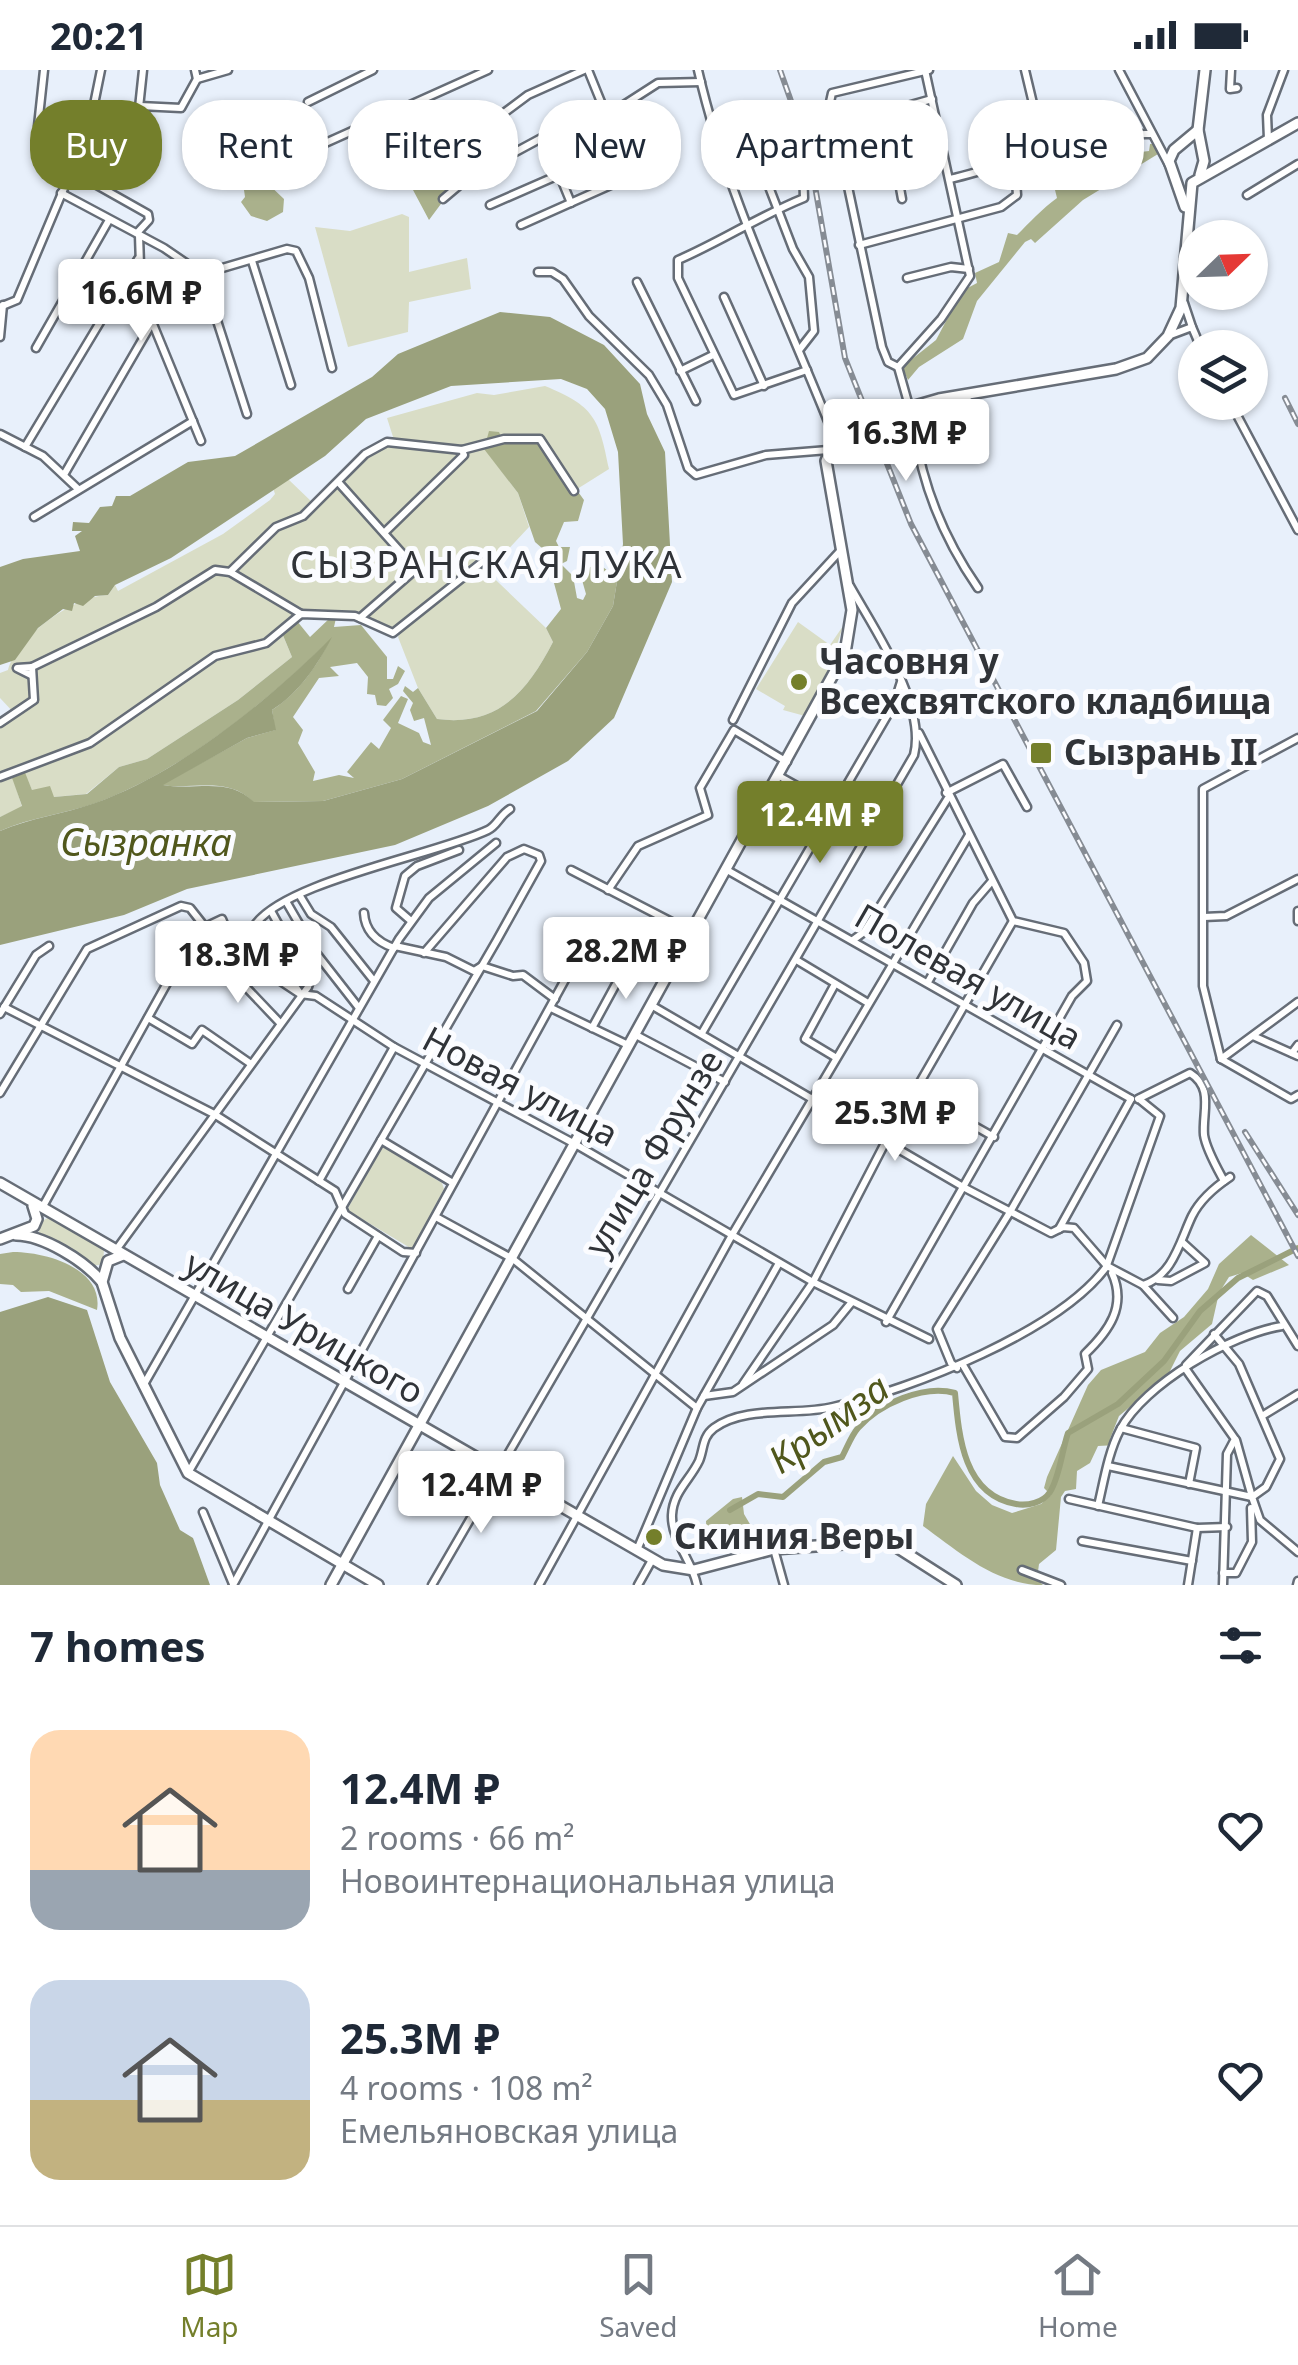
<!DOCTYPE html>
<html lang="en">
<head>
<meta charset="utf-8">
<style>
	body { margin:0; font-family:"Noto Sans",sans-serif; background:#f6f6f7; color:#1f2937; height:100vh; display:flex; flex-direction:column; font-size:38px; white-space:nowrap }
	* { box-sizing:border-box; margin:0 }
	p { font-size:32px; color:#747a83 }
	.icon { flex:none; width:55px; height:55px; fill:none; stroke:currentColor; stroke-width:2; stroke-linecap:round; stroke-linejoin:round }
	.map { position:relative; height:1515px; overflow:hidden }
	.panel { display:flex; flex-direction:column; background:#fff; flex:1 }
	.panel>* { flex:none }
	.hud { position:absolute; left:30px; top:30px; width:1240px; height:90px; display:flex; gap:20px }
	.needle { width:65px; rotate:67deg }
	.tools { position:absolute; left:1178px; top:150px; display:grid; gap:20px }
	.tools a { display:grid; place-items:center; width:90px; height:90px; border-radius:50%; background:#fff; box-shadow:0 2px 8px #0004; font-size:50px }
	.price { position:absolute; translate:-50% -85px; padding:0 22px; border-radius:10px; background:#fff; color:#222; font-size:32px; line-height:65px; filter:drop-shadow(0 2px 5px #0008) }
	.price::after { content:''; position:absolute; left:50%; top:60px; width:30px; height:22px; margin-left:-15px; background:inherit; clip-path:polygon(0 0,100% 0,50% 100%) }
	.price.active { background:#747f2b; color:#fff }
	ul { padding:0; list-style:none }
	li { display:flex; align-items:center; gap:30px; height:250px; padding:0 30px }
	li span { display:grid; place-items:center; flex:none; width:280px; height:200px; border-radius:30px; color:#555 }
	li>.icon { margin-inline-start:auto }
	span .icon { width:120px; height:120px; fill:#fffc; stroke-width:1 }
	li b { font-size:42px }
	h2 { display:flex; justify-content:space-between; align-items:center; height:120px; padding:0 30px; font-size:42px }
	.chip { padding:0 35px; border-radius:40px; background:#fff; box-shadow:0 2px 8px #0004; font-size:35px; line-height:90px }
	.chip.active { background:#747f2b; color:#fff }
	.status { display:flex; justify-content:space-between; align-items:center; height:70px; padding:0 50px; background:#fff; direction:ltr }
	.status svg { height:28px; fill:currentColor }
	.tabs { display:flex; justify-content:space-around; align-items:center; height:140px; border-top:2px solid #e0e1e3; background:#fff; font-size:28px; color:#747a83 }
	.tabs a { display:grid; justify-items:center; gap:5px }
	.tabs .active { color:#747f2b }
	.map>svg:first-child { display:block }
</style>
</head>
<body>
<div class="status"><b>20:21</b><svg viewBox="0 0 49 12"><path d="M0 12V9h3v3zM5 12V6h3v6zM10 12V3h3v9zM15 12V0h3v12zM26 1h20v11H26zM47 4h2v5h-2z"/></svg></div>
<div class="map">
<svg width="1298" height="1515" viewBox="0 0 1298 1515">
	<rect width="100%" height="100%" fill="#e8f0fb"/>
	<g fill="#d9ddc6">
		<polygon points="402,144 409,147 409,202 467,188 471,219 409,232 408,262 348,277 315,157 350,161"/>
		<path d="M545 316C594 336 599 348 609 399L574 421 485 379 518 423 529 457 499 489 491 484 479 494 546 558 553 572C527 622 498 657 437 649L418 618 398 567 401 561 393 563 358 547 301 544 281 561 292 587 238 630 147 689 119 697 86 724 54 727 32 720 23 700 12 705 22 737 0 747V653L15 644 0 628V603L8 600C18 565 74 526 108 525L115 515 118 521 223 464 270 430 275 424 273 418 288 409 314 434 365 384 394 370 387 348 477 323 494 325Z"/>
		<polygon points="798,552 830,575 843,556 836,578 842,583 805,646 783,640 785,636 756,619"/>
		<polygon points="382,1076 442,1113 444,1119 412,1179 347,1140"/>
		<polygon points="49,1147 104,1179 103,1194 93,1196 40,1166 37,1154"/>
	</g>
	<g fill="#aab18c">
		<polygon points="263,66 276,68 277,80 290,88 276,92 264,110 284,129 283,142 267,151 251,146 241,132 245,127 242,106"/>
		<path d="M1150 74H1155L1158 84 1083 130 1035 173 1031 169 1025 172 977 231 963 269 919 297 908 310 902 297 936 270 962 221 977 213 975 203 999 192 1008 163 1017 165C1029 153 1043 138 1057 128L1055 120C1065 117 1107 97 1111 91L1122 93 1124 84 1149 81Z"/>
		<polygon points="455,90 467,90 468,105 455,115 429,150 413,120 436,105 438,96"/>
		<path d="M489 361 499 362 502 369H540L584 430 578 451 564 452 556 471 559 477H570L567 491 561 494 573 506 577 528 583 530 586 524 582 510 587 506 585 499 599 494 608 501 620 493 613 536 587 582 536 641 402 709 323 731 253 732C229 706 194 720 161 715L247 668 275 660 272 640C296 625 317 597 329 571 264 634 182 701 96 733 65 744 31 747 0 761V747L22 736 11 705 24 700 32 720 50 716 54 727 87 724 119 697 147 689 238 630 292 587 282 563 297 551 310 567 331 547 336 548 334 557 361 555 387 587V609H393L398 596 405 601 398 614 389 619 393 628 386 636 377 635 375 625 367 624 368 607 357 593 330 597 339 606 319 608 293 647 303 660 298 673 315 702 313 711 339 705 354 708 347 702 371 672 379 679 391 658 383 650 401 626 408 629 398 653 419 663 423 672 431 675 424 648 414 651 410 640 413 633 403 621 405 616 413 622 418 618 437 649C498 657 527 622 553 572L546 558 561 539 554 513 560 509 550 485 535 472 518 423 484 379Z"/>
		<path d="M1251 1165 1289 1195 1253 1210 1242 1203 1229 1207 1219 1223 1212 1254 1180 1281 1168 1305 1119 1346 1110 1369 1117 1375 1098 1376 1090 1393 1077 1401 1076 1419 1065 1421 1061 1427 1056 1480 1039 1494 1037 1509 1043 1515C996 1515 959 1482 923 1456L926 1434 953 1386 976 1421 992 1435 1012 1443 1041 1434 1051 1425 1044 1418 1047 1407 1088 1315 1101 1300 1145 1282 1160 1263 1184 1247 1208 1219 1219 1194Z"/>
		<path d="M13 1182C47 1182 104 1199 97 1240L49 1221 21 1222 13 1215 0 1214V1184Z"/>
		<polygon points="742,1427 744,1444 757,1466 763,1468 762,1473 744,1468 734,1480 707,1474 706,1451 733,1429"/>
	</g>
	<g fill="#9aa17c">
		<path d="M500 242 550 247 604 275 640 314 647 344 665 382 672 512 614 648 568 691 488 736 395 775 187 819 124 845 0 875V761C30 748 64 744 95 733 180 703 269 630 332 567 318 595 298 624 272 640L276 660 247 668 163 715C196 721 228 706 254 732L323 731 402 709 537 641 587 582 613 536 623 474 618 382 605 339 587 319 561 309 451 316 366 349 325 386 171 488 115 515 108 525 95 526 83 536 74 533 72 541 63 539 38 558 15 590 0 595V497L23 489 80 481 75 466 82 461H72L73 452 89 453 100 437 112 436 116 426H130L188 392 235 386 372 307 398 284Z"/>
		<polygon points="48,1227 87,1240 110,1312 157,1393 160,1415 180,1460 193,1468 210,1515 0,1515 0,1242"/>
	</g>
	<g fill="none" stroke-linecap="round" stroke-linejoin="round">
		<path stroke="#9aa17c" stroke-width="6" d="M730 1440 758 1424 783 1427 824 1392 842 1387C847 1378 851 1366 858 1358 879 1334 924 1314 955 1323 959 1368 964 1425 1016 1434 1027 1436 1043 1433 1050 1422 1060 1406 1062 1380 1068 1363L1118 1334 1164 1291 1200 1241 1238 1208 1298 1178"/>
		<polyline stroke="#c3cad4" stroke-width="9" stroke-dasharray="9 4.5" stroke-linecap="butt" points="860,354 880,346"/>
		<defs>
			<g id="minor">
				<polyline points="195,0 197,9 228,0"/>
				<path d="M698 0C727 128 787 247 835 369"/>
				<polyline points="1025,0 1042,71 1054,79"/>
				<polyline points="1119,0 1169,95"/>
				<polyline points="1231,0 1230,19 1237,18"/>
				<polyline points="308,32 373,0"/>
				<polyline points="140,36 181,38 197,9"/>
				<polyline points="744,52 793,179 809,207 814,261 800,279"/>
				<path d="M789 52 803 98 804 128C757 147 724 170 678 190V208L734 325 807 300"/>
				<polyline points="38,56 44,0"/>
				<polyline points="544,67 571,133"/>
				<polyline points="1268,69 1267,45 1284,0"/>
				<polyline points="476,80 477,63 528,25 584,0"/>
				<polyline points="134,85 143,0"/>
				<polyline points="291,90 296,79 312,79 488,0"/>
				<polyline points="70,100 148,144 149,150 137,163"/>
				<path d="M950 109C1016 94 1082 62 1152 64"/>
				<polyline points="61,123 164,178 202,204"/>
				<polyline points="1247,125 1298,94"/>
				<polyline points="443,129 469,107 560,58 616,40 658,13 701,12"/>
				<polyline points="902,129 886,42 932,29"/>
				<polyline points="490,135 618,79"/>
				<polyline points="521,155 631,106 588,0"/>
				<polyline points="139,165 141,225 201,371"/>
				<polyline points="859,175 1001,137 1017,125 1016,111"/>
				<polyline points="252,191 291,315"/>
				<polyline points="538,202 552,202 563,209 589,246 649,305 667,335 688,398 696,405 766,385 828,380"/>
				<polyline points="202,204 287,179 296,181 309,208 332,298"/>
				<polyline points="202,204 247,344"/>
				<polyline points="907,208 951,197 969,199"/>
				<polyline points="637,212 696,331"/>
				<polyline points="724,227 764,316"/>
				<polyline points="1184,233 1192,257"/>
				<polyline points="0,237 17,230 89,59 101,0"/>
				<polyline points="1168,266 1192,257 1201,278"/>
				<polyline points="0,267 3,235"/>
				<polyline points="36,278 109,150"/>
				<polyline points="898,297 888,292 882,277 830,32 832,23 929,0"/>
				<polyline points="898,297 941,249 970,206 925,0"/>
				<polyline points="898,297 909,336"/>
				<polyline points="680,301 713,285"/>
				<path d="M968 325 966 343 914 357C922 415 944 469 978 518"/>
				<polyline points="1230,332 1298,460"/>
				<polyline points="0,364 43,386 77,418"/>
				<polyline points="25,377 138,189"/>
				<polyline points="65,403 152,253"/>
				<polyline points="339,413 416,499 360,548"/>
				<polyline points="34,447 193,351"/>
				<polyline points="385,462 464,385 462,380"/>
				<polyline points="230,502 276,457 303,446 365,384 387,372 462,380 504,369 540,369 574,421"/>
				<polyline points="31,605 17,598 32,597"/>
				<polyline points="733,650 792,533 841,480"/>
				<polyline points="0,653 34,630 32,597 156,537 215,500 230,502 301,544"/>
				<polyline points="779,706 824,731 837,731"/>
				<polyline points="0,707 90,673 215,586 266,573 301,544 355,546 393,563 486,489"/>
				<polyline points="946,723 1003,694 1027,737"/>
				<polyline points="571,800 691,862"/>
				<polyline points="727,800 1131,1029"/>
				<polyline points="608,820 638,776 708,745 700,718 734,660 787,692"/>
				<polyline points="300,826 311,844 331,857 374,911"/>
				<polyline points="287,833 316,883 359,938"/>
				<polyline points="1298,841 1298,851"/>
				<path d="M364 843C365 861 377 872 394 878"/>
				<polyline points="1204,847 1226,846 1298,809"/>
				<polyline points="411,851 396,838 405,806 417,796 459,780"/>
				<polyline points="253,858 300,923"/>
				<path d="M228 863 253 858C279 812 436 785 488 760 497 756 500 745 510 739"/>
				<polyline points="853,870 864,862 948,728"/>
				<polyline points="395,876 446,887 474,901 482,896 513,906 523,905 555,929"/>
				<polyline points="798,891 868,933"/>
				<polyline points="223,893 280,953"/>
				<polyline points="928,912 973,833 992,811"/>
				<polyline points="651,935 965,1118 1051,1163 1063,1157 1074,1158 1107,1196"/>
				<polyline points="4,937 214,1044 335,1121 345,1144 403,1182 416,1183"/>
				<polyline points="551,938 628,975"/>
				<polyline points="0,944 36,885 49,876"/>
				<polyline points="148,948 192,974 202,960 251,994"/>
				<polyline points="592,958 629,890"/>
				<polyline points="702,963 894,634 901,612"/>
				<polyline points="634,964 725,1012"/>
				<polyline points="1253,966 1298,986"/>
				<polyline points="1292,983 1298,975"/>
				<polyline points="835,987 805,969 835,914"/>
				<polyline points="1221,989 1203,916 1203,719 1298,668"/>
				<polyline points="1221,989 1298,932"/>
				<polyline points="1221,989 1291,1029 1298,1025"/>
				<polyline points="914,1022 994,1067"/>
				<polyline points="0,1023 87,879 181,836 190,838 205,857"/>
				<path d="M1138 1029 1190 1003C1214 1018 1202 1042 1204 1065 1206 1079 1217 1098 1224 1111"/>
				<polyline points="381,1070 453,1113"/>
				<polyline points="319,1111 394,977"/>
				<polyline points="42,1138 181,888 203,858 222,849 231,871 246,888 300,924 316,926 394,977 575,1074 813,1212 929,1269"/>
				<polyline points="436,1147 513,1189 697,1338"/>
				<polyline points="1059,1159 1131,1029"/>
				<polyline points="116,1180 308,917 310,911 271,841"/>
				<polyline points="1107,1195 1160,1046 1139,1029"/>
				<polyline points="1158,1210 1171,1211 1205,1193 1182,1172"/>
				<path d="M1143 1215C1173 1206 1180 1171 1192 1146 1200 1130 1215 1117 1230 1107"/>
				<polyline points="348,1219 378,1166"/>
				<polyline points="886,1252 1072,926 1087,911 1084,893 1064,863 1013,851 919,663"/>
				<polyline points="1214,1264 1239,1294 1280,1389 1266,1417 1252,1427 1260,1450 1298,1482"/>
				<path d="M963 1295 1005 1367 1017 1368 1064 1327 1088 1299 1085 1284C1109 1261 1127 1236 1112 1203"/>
				<polyline points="1186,1295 1257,1221 1267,1226 1298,1276"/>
				<polyline points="957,1298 951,1293 937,1259 1010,1142 1117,955"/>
				<polyline points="1185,1298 1235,1369 1227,1384 1223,1515"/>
				<polyline points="743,1314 813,1212 885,1073 1013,851"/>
				<polyline points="143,1316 399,869 429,828 496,773"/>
				<polyline points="704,1326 733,1322 833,1255 851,1233"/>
				<polyline points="1262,1346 1298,1324"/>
				<polyline points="1121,1358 1196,1378 1189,1414"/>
				<polyline points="1108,1396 1252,1427 1236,1370"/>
				<polyline points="188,1403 497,870 541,791 539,785 524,779 507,787 424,883"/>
				<polyline points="1069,1429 1197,1458 1227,1457"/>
				<path d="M1098 1436C1104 1411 1108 1383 1120 1360 1144 1314 1231 1264 1282 1256"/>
				<polyline points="203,1442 233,1514"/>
				<polyline points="1082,1471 1192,1491"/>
				<polyline points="774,1479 784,1515"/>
				<polyline points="637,1480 697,1338 779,1193"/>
				<polyline points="1022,1500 1061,1515"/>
				<polyline points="1223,1503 1236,1503 1252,1472 1251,1438"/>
				<polyline points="233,1515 589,866"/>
				<path d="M432 1515 914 685C927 635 874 559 850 516"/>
				<polyline points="539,1515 732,1165 969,765"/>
				<polyline points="638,1515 652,1490"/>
				<path d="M697 1515C692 1490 671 1470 672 1445 673 1422 690 1410 699 1391 704 1379 702 1367 714 1358 745 1335 797 1346 833 1337 912 1319 1060 1261 1107 1196L1143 1215 1173 1248"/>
				<polyline points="1188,1515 1197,1458"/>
				<polyline points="1297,1515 1298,1511"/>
			</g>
			<g id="major">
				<polyline points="1200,105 1204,91 1198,60 1205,0"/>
				<polyline points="1185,137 1169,91 1174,80 1198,60"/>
				<polyline points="880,346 939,329 1116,299 1147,288 1168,266 1181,238 1192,113 1298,53"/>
				<polyline points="0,1113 663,1495 694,1500 774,1479 871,1472 895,1476 956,1515"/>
				<path d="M16 1165C43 1165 85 1191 102 1212"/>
				<polyline points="0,1169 34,1156 37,1149 33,1136"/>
				<polyline points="123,1185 108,1191 102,1212 120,1268 188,1403 378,1515"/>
				<polyline points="331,1515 845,583 852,540 826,391 835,369 860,354"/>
			</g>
		</defs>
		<use href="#minor" stroke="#666d77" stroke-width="11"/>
		<use href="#major" stroke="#666d77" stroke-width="14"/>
		<use href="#minor" stroke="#fff" stroke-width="6"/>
		<use href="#major" stroke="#fff" stroke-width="9"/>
		<defs>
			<g id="rail">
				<polyline points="780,0 809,82 845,288 911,454 1298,1186"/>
				<polyline points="1285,328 1298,354"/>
				<polyline points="1245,1062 1298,1145"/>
			</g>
		</defs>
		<use href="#rail" stroke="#868c94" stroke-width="6"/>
		<use href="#rail" stroke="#fbfcff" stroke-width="2.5" stroke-dasharray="8" stroke-linecap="butt"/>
	</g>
	<g fill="#747f2b" stroke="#fbfcff" stroke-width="4">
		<circle cx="799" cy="612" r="10"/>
		<rect x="1029" y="671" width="24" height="24" rx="5"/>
		<circle cx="654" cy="1467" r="10"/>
	</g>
	<g text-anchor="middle" stroke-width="10" stroke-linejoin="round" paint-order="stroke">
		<g font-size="35" font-weight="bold" fill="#303338" stroke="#fbfcff" text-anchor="start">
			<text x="819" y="604">Часовня у<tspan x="819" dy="40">Всехсвятского кладбища</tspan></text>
			<text x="1064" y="695">Сызрань II</text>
			<text x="674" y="1479">Скиния Веры</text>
		</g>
		<g font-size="35" fill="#303338" stroke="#fbfcff">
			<text transform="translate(968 907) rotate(30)" y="12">Полевая улица</text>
			<text transform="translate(520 1017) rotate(28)" y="12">Новая улица</text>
			<text transform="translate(654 1083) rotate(-59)" y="12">улица Фрунзе</text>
			<text transform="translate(304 1258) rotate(30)" y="12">улица Урицкого</text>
		</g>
		<g font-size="38" letter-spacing="2.5" fill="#303338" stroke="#fbfcff">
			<text x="487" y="508">СЫЗРАНСКАЯ ЛУКА</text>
		</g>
		<g font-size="38" font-style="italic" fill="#50571c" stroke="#fbfcff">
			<text x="146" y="786">Сызранка</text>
			<text transform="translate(829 1354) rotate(-36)" y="13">Крымза</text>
		</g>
	</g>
</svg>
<div class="tools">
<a><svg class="needle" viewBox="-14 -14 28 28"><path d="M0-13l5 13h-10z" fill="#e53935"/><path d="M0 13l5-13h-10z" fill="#747a83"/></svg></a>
<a><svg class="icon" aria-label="layers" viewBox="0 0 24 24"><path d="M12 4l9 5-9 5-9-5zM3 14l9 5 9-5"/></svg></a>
</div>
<b class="price" style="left:141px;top:274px">16.6M ₽</b>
<b class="price" style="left:906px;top:414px">16.3M ₽</b>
<b class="price active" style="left:820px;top:796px">12.4M ₽</b>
<b class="price" style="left:626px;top:932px">28.2M ₽</b>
<b class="price" style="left:238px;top:936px">18.3M ₽</b>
<b class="price" style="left:895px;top:1094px">25.3M ₽</b>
<b class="price" style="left:481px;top:1466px">12.4M ₽</b>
<div class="hud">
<a class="chip active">Buy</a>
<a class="chip">Rent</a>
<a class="chip">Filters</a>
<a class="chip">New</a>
<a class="chip">Apartment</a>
<a class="chip">House</a>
</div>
</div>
<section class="panel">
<h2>7 homes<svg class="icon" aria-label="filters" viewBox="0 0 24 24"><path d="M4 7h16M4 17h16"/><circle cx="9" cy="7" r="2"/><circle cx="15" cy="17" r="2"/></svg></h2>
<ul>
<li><span style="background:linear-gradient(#ffd9b3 70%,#9aa5b1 0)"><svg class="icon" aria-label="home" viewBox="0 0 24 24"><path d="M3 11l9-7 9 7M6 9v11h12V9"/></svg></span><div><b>12.4M ₽</b><p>2 rooms · 66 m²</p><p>Новоинтернациональная улица</p></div><svg class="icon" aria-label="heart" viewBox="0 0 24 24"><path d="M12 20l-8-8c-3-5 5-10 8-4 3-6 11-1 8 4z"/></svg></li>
<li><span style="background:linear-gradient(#c9d6e8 60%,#c2b280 0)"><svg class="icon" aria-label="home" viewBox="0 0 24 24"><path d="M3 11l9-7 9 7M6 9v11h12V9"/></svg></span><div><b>25.3M ₽</b><p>4 rooms · 108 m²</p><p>Емельяновская улица</p></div><svg class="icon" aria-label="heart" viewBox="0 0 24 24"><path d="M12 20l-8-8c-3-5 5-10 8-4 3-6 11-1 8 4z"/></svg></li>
</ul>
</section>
<nav class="tabs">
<a class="active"><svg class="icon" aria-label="map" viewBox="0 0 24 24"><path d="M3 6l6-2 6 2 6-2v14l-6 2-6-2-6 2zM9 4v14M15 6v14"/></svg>Map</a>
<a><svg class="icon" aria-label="saved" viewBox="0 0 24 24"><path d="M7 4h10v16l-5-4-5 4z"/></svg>Saved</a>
<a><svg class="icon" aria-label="home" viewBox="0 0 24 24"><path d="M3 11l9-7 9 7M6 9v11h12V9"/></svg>Home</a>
</nav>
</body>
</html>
